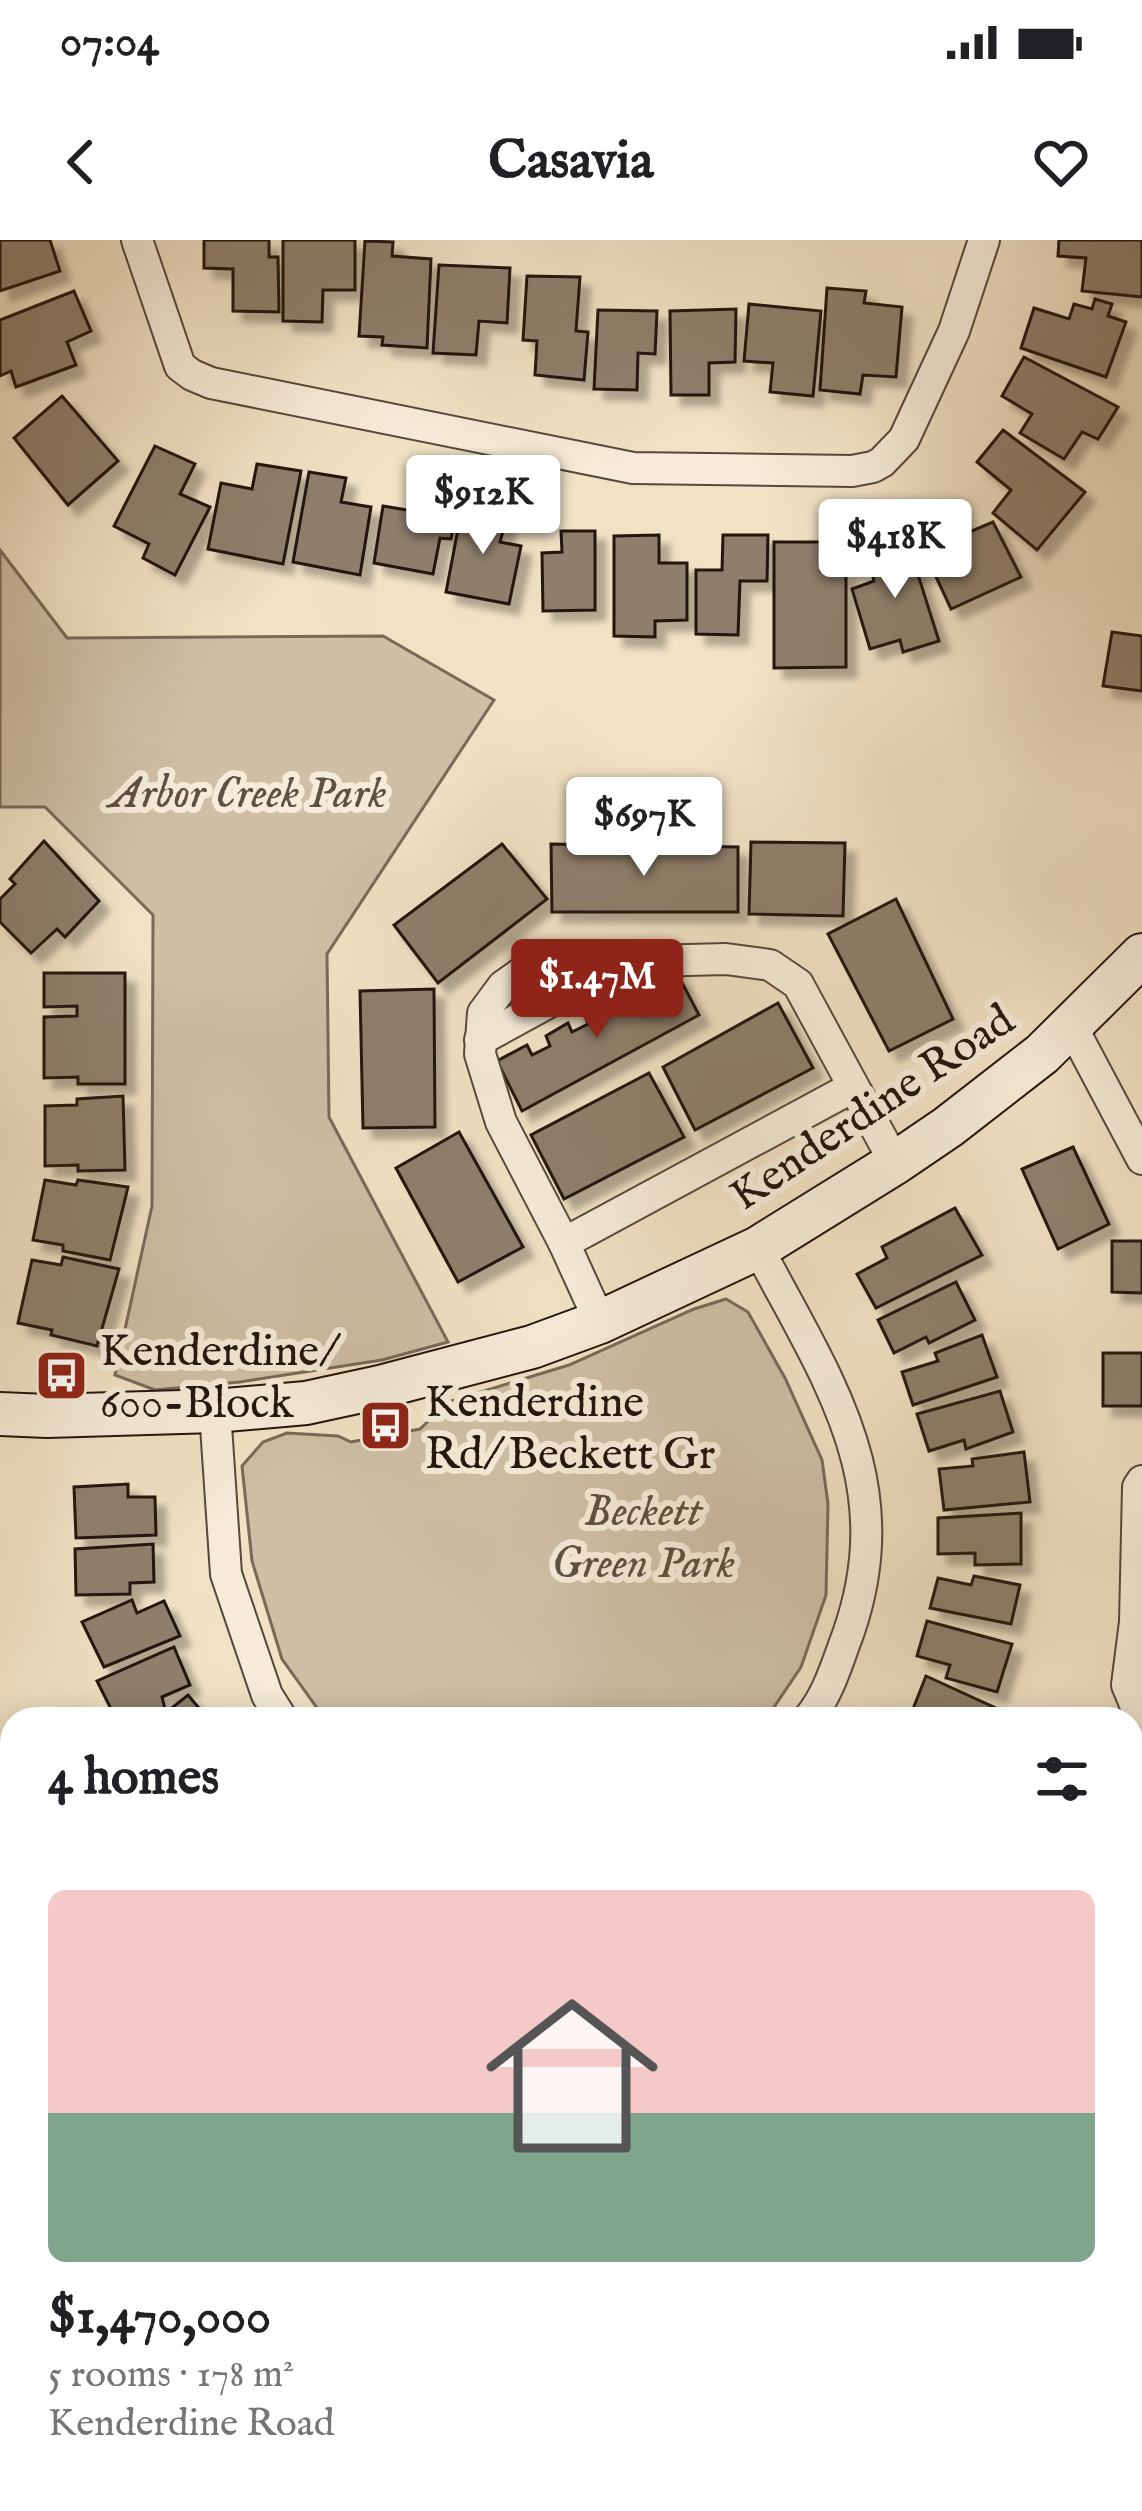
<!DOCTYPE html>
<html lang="en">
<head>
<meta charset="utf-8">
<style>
	body { margin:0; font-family:"IM FELL English",serif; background:#f6f6f6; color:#202124; height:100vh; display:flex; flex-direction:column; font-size:45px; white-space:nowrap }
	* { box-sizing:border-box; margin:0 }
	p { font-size:39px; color:#757577 }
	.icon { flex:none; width:66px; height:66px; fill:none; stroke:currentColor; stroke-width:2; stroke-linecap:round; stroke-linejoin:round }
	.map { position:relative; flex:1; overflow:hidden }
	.details { position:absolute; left:0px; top:1467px; width:1143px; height:804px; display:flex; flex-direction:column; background:#fff; border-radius:36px 36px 0 0; box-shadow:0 6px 30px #0003 }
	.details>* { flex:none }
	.price { position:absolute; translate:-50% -102px; padding:0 27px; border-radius:12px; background:#fff; color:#222; font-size:39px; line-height:78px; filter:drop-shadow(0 3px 6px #0008) }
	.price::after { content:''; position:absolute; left:50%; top:72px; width:36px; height:27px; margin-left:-18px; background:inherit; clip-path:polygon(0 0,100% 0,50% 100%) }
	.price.active { background:#8f2418; color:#fff }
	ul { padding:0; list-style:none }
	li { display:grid; align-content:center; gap:24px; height:636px; padding:0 48px }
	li+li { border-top:3px solid #e0e0e0 }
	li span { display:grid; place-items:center; height:372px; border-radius:18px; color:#555 }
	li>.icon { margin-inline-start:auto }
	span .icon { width:216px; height:216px; fill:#fffc; stroke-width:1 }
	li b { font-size:51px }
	h2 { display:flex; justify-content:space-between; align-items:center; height:144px; padding:0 48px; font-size:51px }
	.status { display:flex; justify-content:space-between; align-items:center; height:84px; padding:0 60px; background:#fff; direction:ltr }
	.status svg { height:33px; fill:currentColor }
	header { display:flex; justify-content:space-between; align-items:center; height:156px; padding:0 48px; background:#fff; font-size:54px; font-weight:800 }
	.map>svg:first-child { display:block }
</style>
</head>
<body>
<div class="status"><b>07:04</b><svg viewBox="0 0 49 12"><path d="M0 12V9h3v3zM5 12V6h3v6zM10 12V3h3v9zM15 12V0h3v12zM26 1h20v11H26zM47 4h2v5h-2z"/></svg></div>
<header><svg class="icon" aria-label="back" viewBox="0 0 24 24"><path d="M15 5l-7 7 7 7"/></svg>Casavia<svg class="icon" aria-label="heart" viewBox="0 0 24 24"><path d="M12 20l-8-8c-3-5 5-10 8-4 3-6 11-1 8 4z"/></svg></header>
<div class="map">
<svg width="1142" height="2271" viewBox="0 0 1142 2271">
	<defs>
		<filter id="shadow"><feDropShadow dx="10" dy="10" stdDeviation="3" flood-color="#0004"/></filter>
	</defs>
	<rect width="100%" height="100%" fill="#f1e2c5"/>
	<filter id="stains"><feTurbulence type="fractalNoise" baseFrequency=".00167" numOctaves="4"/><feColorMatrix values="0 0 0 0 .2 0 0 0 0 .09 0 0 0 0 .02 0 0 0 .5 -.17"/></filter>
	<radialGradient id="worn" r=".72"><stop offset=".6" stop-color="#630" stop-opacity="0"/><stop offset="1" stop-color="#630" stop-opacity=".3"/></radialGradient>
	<g fill="#cebfa6" stroke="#786a59" stroke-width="3">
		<polygon points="0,310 67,398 383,396 494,460 327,714 329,877 448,1102 382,1120 240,1142 155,1150 115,1135 152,966 153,675 45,567 0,567"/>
		<polygon points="726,1059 748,1072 785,1138 822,1220 828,1264 826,1355 801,1427 766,1479 325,1479 282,1419 252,1321 242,1226 263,1202 287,1193 338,1196 351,1202 420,1189 448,1162 569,1125 694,1069"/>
	</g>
	<g fill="#8e7f6c" stroke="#23140c" stroke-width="3" filter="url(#shadow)">
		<polygon points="0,0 50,0 60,31 0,51"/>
		<polygon points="204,0 269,0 269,17 278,17 279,72 233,71 233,29 204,28"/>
		<polygon points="283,0 355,0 355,50 323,50 322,82 283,81"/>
		<polygon points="1059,0 1142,0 1142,57 1082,51 1086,18 1058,16"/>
		<polygon points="365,1 393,2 392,16 431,19 427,108 382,105 383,97 359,96"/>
		<polygon points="439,25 510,28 507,83 479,81 476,115 433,113"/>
		<polygon points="527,36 580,37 576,91 588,92 584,140 535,135 537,101 523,100"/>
		<polygon points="827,48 866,51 864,63 902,67 896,137 863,135 860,154 820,150"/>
		<polygon points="74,51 91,91 67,102 76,125 16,147 11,131 0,136 0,80"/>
		<polygon points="1095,59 1112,64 1108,76 1126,82 1106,137 1021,108 1034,68 1069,79 1074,64 1092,69"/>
		<polygon points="749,64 821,71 813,156 770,152 773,123 744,121"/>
		<polygon points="736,69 735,122 709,123 709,155 671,155 670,71"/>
		<polygon points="598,70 657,71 655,114 638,113 637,150 594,149"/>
		<polygon points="1024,117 1118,167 1098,199 1082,192 1064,219 1020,193 1032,174 1002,156"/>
		<polygon points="62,156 118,221 68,265 14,198"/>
		<polygon points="1003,190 1085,252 1037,310 993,273 1011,250 977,222"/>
		<polygon points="155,206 195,224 180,254 210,267 175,335 143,318 149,304 114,286"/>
		<polygon points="257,224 301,231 283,324 208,309 221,243 252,249"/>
		<polygon points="309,232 346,238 341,262 371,267 360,335 293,322"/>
		<polygon points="415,254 458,261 451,299 440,298 433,334 374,323 383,266 413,271"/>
		<polygon points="463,263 508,272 500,302 521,306 509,364 446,352"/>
		<polygon points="960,279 967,293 993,282 1021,337 951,369 918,298"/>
		<polygon points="561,291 595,291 595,370 543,371 542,313 562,312"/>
		<polygon points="659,295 659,323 687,323 687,380 655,381 655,397 614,396 614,296"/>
		<polygon points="723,295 768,295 767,341 740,341 738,395 696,394 696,330 722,330"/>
		<polygon points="907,300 939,401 903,412 900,400 870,409 852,349 874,341 867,314"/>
		<polygon points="774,302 820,302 821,331 846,332 846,427 774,428"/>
		<polygon points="1112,392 1142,396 1142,451 1103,446"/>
		<polygon points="44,601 99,661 65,697 57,689 31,713 0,682 0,659 15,644 10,639"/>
		<polygon points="751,602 845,603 843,676 749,674"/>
		<polygon points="502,604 547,659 438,743 394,685"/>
		<polygon points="551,604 738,607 738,672 552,672"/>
		<polygon points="896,659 953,779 889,811 828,694"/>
		<polygon points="44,733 125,733 125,844 78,844 78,837 44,838 44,777 77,776 77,766 44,767"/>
		<polygon points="678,735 699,775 522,871 497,821 527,805 532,815 550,806 546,796 568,783 572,792 588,784 585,776 611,762 616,769 632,760 628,752 648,741 652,750"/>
		<polygon points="434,749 435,887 363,888 360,751"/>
		<polygon points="778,763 813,828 695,890 663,827"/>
		<polygon points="649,833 684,897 564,959 531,895"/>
		<polygon points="123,856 125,930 78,931 78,925 45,926 45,866 77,865 77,859"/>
		<polygon points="459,892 523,1007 458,1042 396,928"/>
		<polygon points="1073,907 1109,984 1058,1009 1022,929"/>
		<polygon points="45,940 76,945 78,940 128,947 110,1020 63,1011 63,1005 33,1000"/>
		<polygon points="955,968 982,1015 876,1068 857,1034 887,1018 882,1007"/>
		<polygon points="1112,1001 1142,1001 1142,1053 1112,1052"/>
		<polygon points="63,1017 119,1029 97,1106 51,1095 52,1090 18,1083 32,1020 61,1025"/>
		<polygon points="956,1042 975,1080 929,1103 926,1097 894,1113 878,1080"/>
		<polygon points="982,1095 997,1137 913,1165 902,1132 938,1121 935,1113"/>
		<rect x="1103" y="1113" width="39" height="53"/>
		<polygon points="1000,1151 1013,1192 966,1209 964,1200 929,1211 917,1174"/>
		<polygon points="1024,1212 1030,1262 944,1270 939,1229 973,1226 972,1219"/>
		<polygon points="128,1244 128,1257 155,1257 156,1295 76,1298 74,1247"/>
		<polygon points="1021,1273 1021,1324 975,1325 975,1313 938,1314 938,1278"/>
		<polygon points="153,1304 154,1342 130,1343 130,1354 76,1355 75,1309"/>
		<polygon points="974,1336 1020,1345 1011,1384 930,1368 938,1338 971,1345"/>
		<polygon points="132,1360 137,1373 164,1361 180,1396 104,1427 82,1382"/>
		<polygon points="927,1381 1012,1404 997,1452 946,1438 950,1425 917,1416"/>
		<polygon points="174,1407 190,1445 162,1457 165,1469 147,1479 116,1479 97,1441"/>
		<polygon points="926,1436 1020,1479 921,1479 911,1474"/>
		<polygon points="188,1455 208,1479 158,1479"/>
		<polygon points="12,1532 12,1584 0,1569 0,1542"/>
		<polygon points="1131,1538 1142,1550 1142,1612 1132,1621"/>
		<polygon points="0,1583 12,1595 12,1673 0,1659"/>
		<polygon points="0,1677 12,1690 12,1698 0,1708"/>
		<polygon points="1131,1962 1142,1975 1142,2054 1131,2041"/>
		<polygon points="357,2259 392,2259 386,2271"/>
		<polygon points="405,2259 456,2259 451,2271 433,2271"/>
		<polygon points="479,2259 523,2259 519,2268 525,2271 474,2271"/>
		<polygon points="772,2259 780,2259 790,2271 758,2271"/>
		<polygon points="790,2259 855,2259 866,2271 800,2271"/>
		<polygon points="876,2259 930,2259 918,2271 887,2271"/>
	</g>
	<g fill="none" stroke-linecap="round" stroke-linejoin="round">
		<defs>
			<g id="street">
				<polyline points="137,0 180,126 192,135 211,143 633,228 852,231 873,227 882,222 904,199 954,91 984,0"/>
				<polyline points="1072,787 1142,919"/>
				<polyline points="480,800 617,725"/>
				<polyline points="564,1003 853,847"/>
				<path d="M758 1008C829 1143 905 1246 844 1405 835 1430 826 1458 808 1479"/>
				<polyline points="600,1082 564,1003 501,882 480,814 483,773 503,746 534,724 726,719 770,725 798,744 895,923"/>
				<polyline points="215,1171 226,1334 267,1455 282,1479"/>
				<polyline points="1142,1241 1138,1247 1135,1382 1127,1445 1142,1481"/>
				<polyline points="1131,1766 1142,1796"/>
				<polyline points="0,1816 12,1801"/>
				<polyline points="1131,1832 1142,1797"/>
				<polyline points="0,1900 12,1902"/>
			</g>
			<polyline id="secondary" points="0,1174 47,1176 215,1171 306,1163 380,1147 532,1107 600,1082 758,1008 895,923 948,887 1042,814 1142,715"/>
		</defs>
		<use href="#street" stroke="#56483a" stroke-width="34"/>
		<use href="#secondary" stroke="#23140c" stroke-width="46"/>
		<use href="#street" stroke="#f6ecd9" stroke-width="30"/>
		<use href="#secondary" stroke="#f6ecd9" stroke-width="42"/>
	</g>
	<defs>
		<symbol id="bus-square" viewBox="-11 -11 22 22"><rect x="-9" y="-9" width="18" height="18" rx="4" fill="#8f2418" stroke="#f6ecd9"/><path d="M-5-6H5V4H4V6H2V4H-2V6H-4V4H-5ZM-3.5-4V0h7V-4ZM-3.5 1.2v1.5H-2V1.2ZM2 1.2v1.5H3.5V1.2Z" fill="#fff"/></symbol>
	</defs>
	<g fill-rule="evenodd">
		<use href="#bus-square" x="32" y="1106" width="59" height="59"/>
		<use href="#bus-square" x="356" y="1156" width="59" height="59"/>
	</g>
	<g text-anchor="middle" stroke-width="12" stroke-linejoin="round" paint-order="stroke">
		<g font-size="45" font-style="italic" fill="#5f5042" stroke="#f6ecd9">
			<text x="248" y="567">Arbor Creek Park</text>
			<text x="643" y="1285">Beckett<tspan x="643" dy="52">Green Park</tspan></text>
		</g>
		<g font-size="45" fill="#23140c" stroke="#f6ecd9">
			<text transform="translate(871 866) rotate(-34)" y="16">Kenderdine Road</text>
		</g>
		<g font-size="45" fill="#23140c" stroke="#f6ecd9" text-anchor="start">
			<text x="100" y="1125">Kenderdine/<tspan x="100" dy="52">600-Block</tspan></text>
			<text x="425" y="1176">Kenderdine<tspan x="425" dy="52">Rd/ Beckett Gr</tspan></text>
		</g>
	</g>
	<rect width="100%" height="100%" filter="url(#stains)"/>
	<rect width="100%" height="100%" fill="url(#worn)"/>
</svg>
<b class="price" style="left:483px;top:317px">$912K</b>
<b class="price" style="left:895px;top:361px">$418K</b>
<b class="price" style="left:644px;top:639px">$697K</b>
<b class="price active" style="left:597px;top:801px">$1.47M</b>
<section class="details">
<h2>4 homes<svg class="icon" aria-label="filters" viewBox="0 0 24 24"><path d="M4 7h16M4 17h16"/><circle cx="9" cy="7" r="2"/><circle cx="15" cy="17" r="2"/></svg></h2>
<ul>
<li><span style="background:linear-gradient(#f6c9c9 60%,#7fa58c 0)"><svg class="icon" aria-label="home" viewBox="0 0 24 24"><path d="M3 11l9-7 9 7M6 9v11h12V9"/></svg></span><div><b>$1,470,000</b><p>5 rooms · 178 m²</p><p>Kenderdine Road</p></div></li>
</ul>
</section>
</div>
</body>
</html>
